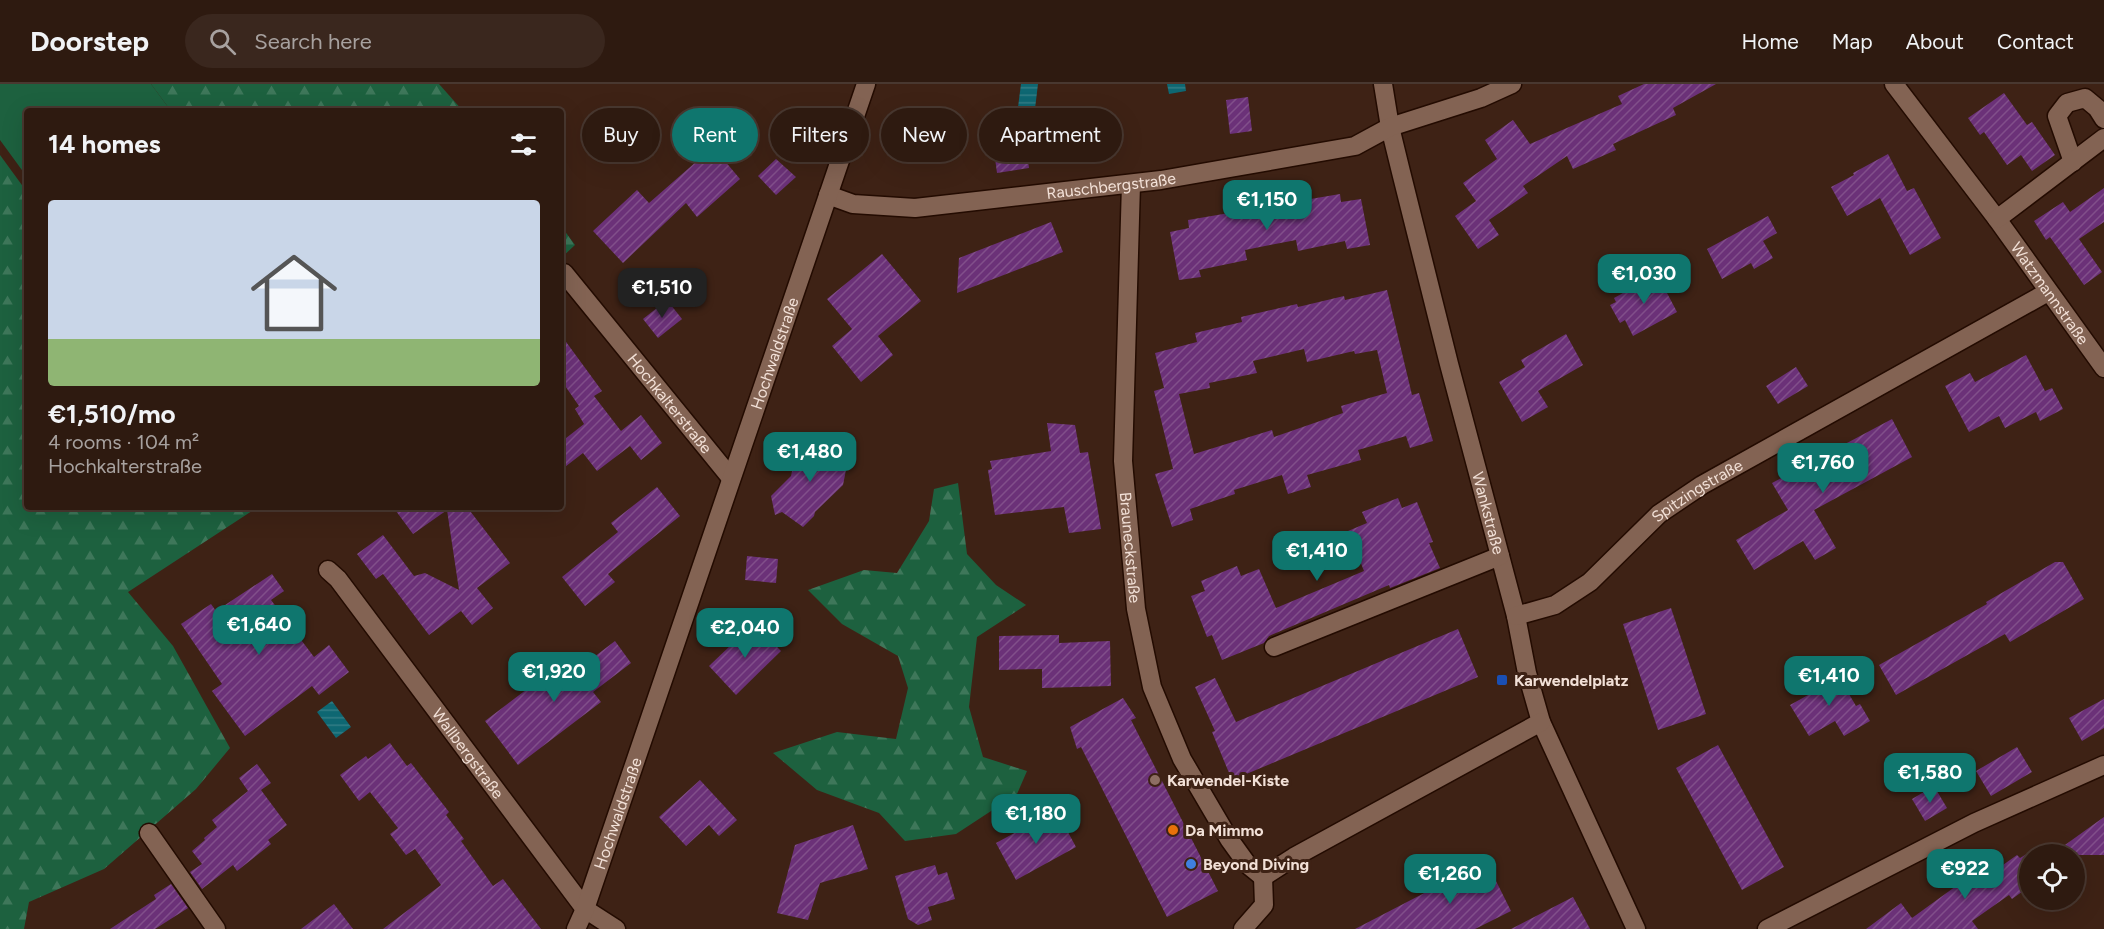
<!DOCTYPE html>
<html lang="en">
<head>
<meta charset="utf-8">
<style>
	body { margin:0; font-family:Figtree,sans-serif; background:#3a271e; color:#f1f3f6; height:100vh; display:flex; flex-direction:column; font-size:22px; white-space:nowrap }
	* { box-sizing:border-box; margin:0 }
	p { font-size:20px; color:#a7a19f }
	.icon { flex:none; width:33px; height:33px; fill:none; stroke:currentColor; stroke-width:2; stroke-linecap:round; stroke-linejoin:round }
	.map { position:relative; flex:1; overflow:hidden }
	.drawer { position:absolute; left:24px; top:24px; width:540px; height:402px; display:flex; flex-direction:column; background:#2e1a10; border-radius:6px; box-shadow:0 6px 24px #0002,0 0 0 2px #493830 }
	.drawer>* { flex:none }
	.top-card { position:absolute; left:582px; top:24px; width:570px; height:54px; display:flex; gap:12px }
	.fabs { position:absolute; left:2019px; top:760px; display:grid; gap:12px }
	.fabs a { display:grid; place-items:center; width:66px; height:66px; border-radius:50%; background:#2e1a10; box-shadow:0 6px 24px #0002,0 0 0 2px #493830; font-size:30px }
	.price { position:absolute; translate:-50% -51px; padding:0 14px; border-radius:12px; background:#0f766e; color:#fff; font-size:20px; line-height:39px; filter:drop-shadow(0 2px 3px #0008) }
	.price::after { content:''; position:absolute; left:50%; top:36px; width:18px; height:14px; margin-left:-9px; background:inherit; clip-path:polygon(0 0,100% 0,50% 100%) }
	.price.active { background:#222; color:#fff }
	ul { padding:0; list-style:none }
	li { display:grid; align-content:center; gap:12px; height:318px; padding:0 24px }
	li+li { border-top:2px solid #493830 }
	li span { display:grid; place-items:center; height:186px; border-radius:6px; color:#555 }
	li>.icon { margin-inline-start:auto }
	span .icon { width:108px; height:108px; fill:#fffc; stroke-width:1 }
	li b { font-size:26px }
	h2 { display:flex; justify-content:space-between; align-items:center; height:72px; padding:0 24px; font-size:26px }
	.pill { padding:0 21px; border-radius:27px; background:#2e1a10; box-shadow:0 6px 24px #0002,0 0 0 2px #493830; font-size:21px; line-height:54px }
	.pill.active { background:#0f766e; color:#fff }
	header { display:flex; align-items:center; gap:36px; box-sizing:border-box; height:84px; padding:0 30px; background:#2e1a10; border-bottom:2px solid #493830 }
	header strong { font-size:28px }
	nav { display:flex; gap:33px; margin-inline-start:auto; font-size:21px }
	.search { width:420px; height:54px; background:#3a271e; display:flex; align-items:center; gap:15px; box-sizing:border-box; padding:0 21px; border-radius:33px; color:#a7a19f; font-size:22px }
	.map>svg:first-child { display:block }
</style>
</head>
<body>
<header>
<strong>Doorstep</strong>
<div class="search"><svg class="icon" aria-label="search" viewBox="0 0 24 24"><circle cx="10" cy="10" r="6"/><path d="M15 15l6 6"/></svg>Search here</div>
<nav><a>Home</a><a>Map</a><a>About</a><a>Contact</a></nav>
</header>
<div class="map">
<svg width="2104" height="845" viewBox="0 0 2104 845">
	<defs>
		<pattern id="forest-firs" width="22" height="20" patternUnits="userSpaceOnUse" patternTransform="scale(1.5)"><rect width="22" height="20" fill="#1d613f"/><path d="M5 1l3.5 6h-7zM16 11l3.5 6h-7z" fill="#3e775a"/></pattern>
		<pattern id="water-rules" width="6" height="5" patternUnits="userSpaceOnUse" patternTransform="scale(1.5)"><rect width="6" height="5" fill="#0e6772"/><path d="M0 2.5h6" fill="none" stroke="#327c85"/></pattern>
		<pattern id="building-hatch" width="6" height="6" patternUnits="userSpaceOnUse" patternTransform="scale(1.5)"><rect width="6" height="6" fill="#6b3178"/><path d="M-1 1l2-2M0 6l6-6M5 7l2-2" fill="none" stroke="#814f8a"/></pattern>
	</defs>
	<rect width="100%" height="100%" fill="#3e2215"/>
	<polygon fill="#1d613f" points="0,0 151,0 171,27 27,27 27,93 0,56"/>
	<g fill="url(#forest-firs)">
		<polygon points="151,0 439,0 463,27 171,27"/>
		<polygon points="0,71 27,108 27,423 254,423 255,425 128,508 173,562 230,664 196,705 104,785 29,818 24,845 0,845"/>
		<polygon points="561,142 575,161 561,174"/>
		<polygon points="958,399 967,470 996,501 1026,521 977,553 969,623 983,673 1027,687 1017,710 956,750 905,757 879,729 817,706 773,669 837,648 896,655 908,604 898,572 842,540 808,506 864,486 897,489 929,437 934,405"/>
	</g>
	<g fill="url(#water-rules)">
		<polygon points="1021,0 1038,0 1034,33 1017,31"/>
		<polygon points="1167,0 1185,0 1186,7 1169,10"/>
		<polygon points="332,617 351,643 336,654 317,628"/>
	</g>
	<g fill="url(#building-hatch)" fill-rule="evenodd">
		<polygon points="1644,0 1716,0 1673,24 1676,31 1613,60 1616,66 1573,85 1567,72 1523,102 1528,109 1489,136 1499,151 1478,165 1455,132 1476,117 1463,99 1497,75 1485,56 1513,36 1530,60 1622,20 1618,12"/>
		<polygon points="2004,9 2027,41 2032,38 2055,71 2032,87 2021,71 2007,81 1984,48 1980,51 1968,34"/>
		<polygon points="1248,13 1252,47 1230,50 1226,16"/>
		<polygon points="1023,40 1029,84 997,89 991,45"/>
		<polygon points="713,63 740,95 697,133 686,119 623,179 593,147 637,106 649,119"/>
		<polygon points="1888,70 1907,107 1914,104 1941,154 1910,171 1880,114 1847,132 1831,103 1854,91 1853,89"/>
		<polygon points="776,75 796,93 776,111 758,92"/>
		<polygon points="2104,104 2104,138 2079,155 2102,188 2084,201 2050,153 2046,156 2034,137 2063,118 2070,128"/>
		<polygon points="1291,110 1293,118 1340,110 1341,118 1361,115 1370,161 1347,165 1345,157 1298,167 1296,156 1270,161 1245,166 1247,176 1199,186 1201,193 1179,196 1170,148 1189,144 1188,136 1235,128 1234,120"/>
		<polygon points="1768,132 1777,149 1763,157 1773,174 1754,185 1751,179 1722,195 1707,165"/>
		<polygon points="1051,138 1063,168 957,209 959,174"/>
		<polygon points="882,170 921,217 878,252 893,271 861,298 832,262 852,245 827,215"/>
		<polygon points="1657,190 1677,228 1633,252 1625,236 1620,239 1610,221 1616,218 1614,214"/>
		<path d="M1387 206 1412 311 1419 309 1433 357 1410 364 1406 352 1358 366 1361 376 1307 391 1311 403 1288 410 1282 391 1234 406 1235 410 1190 425 1193 436 1172 443 1155 390 1173 385 1154 307 1164 304 1155 269 1197 258 1195 249 1242 238 1241 233 1297 220 1298 223 1344 212 1345 216ZM1304 265 1307 278 1354 267 1355 270 1377 266 1387 309 1341 322 1343 329 1274 353 1272 346 1194 370 1179 310 1210 304 1209 299 1257 289 1253 277Z"/>
		<polygon points="667,216 682,235 658,254 643,235"/>
		<polygon points="1566,250 1583,281 1538,307 1548,323 1522,338 1499,298 1525,283 1521,276"/>
		<polygon points="561,251 602,307 594,312 621,347 641,331 662,359 641,376 630,362 597,387 583,369 561,386 561,358 584,340 575,325 579,322 561,296"/>
		<polygon points="2026,271 2045,307 2052,304 2063,325 2040,337 2036,328 2005,344 1999,332 1969,348 1945,302 1970,289 1975,298"/>
		<polygon points="1796,283 1808,302 1778,320 1766,302"/>
		<polygon points="1892,335 1912,373 1814,426 1836,464 1815,476 1803,457 1754,486 1736,456 1788,426 1772,399"/>
		<polygon points="1047,339 1075,341 1080,369 1088,368 1101,445 1069,449 1064,423 995,431 988,386 992,385 990,377 1051,367"/>
		<polygon points="811,354 840,360 836,385 846,386 843,401 815,428 814,432 803,443 782,428 775,431 771,412 791,392 794,378 806,381"/>
		<polygon points="657,403 680,432 608,490 615,498 585,522 562,493 618,448 611,439"/>
		<polygon points="1398,414 1402,424 1417,418 1433,458 1429,459 1440,484 1390,504 1389,501 1269,552 1264,559 1222,576 1212,551 1207,553 1191,512 1205,507 1201,497 1237,482 1241,492 1259,485 1276,524 1364,487 1348,447 1367,439 1362,428"/>
		<polygon points="393,423 467,423 510,479 477,504 493,524 472,541 461,527 429,551 383,490 376,495 357,470 383,451 414,492 425,489 459,506 447,426 413,450"/>
		<polygon points="747,472 778,475 776,499 745,496"/>
		<polygon points="2055,478 2063,478 2084,515 2010,558 2005,550 1896,611 1879,581 1987,520 1986,518"/>
		<polygon points="272,490 284,507 271,516 314,573 329,561 349,588 319,611 312,602 245,652 212,607 222,600 181,540 211,520 216,527"/>
		<polygon points="1671,524 1706,630 1658,646 1623,540"/>
		<polygon points="754,539 781,567 736,611 709,582"/>
		<polygon points="1458,545 1478,593 1232,696 1212,648 1215,647 1195,603 1215,594 1236,638"/>
		<polygon points="1059,551 1059,559 1110,557 1111,602 1042,604 1042,585 999,586 999,552"/>
		<polygon points="615,557 631,579 593,608 601,618 518,681 485,637 568,574 577,586"/>
		<polygon points="1835,586 1856,622 1860,620 1870,637 1844,652 1835,637 1809,652 1790,621 1808,611 1805,604"/>
		<polygon points="1123,614 1136,634 1131,636 1218,807 1167,833 1081,663 1077,665 1070,643"/>
		<polygon points="2104,615 2104,644 2082,657 2069,634"/>
		<polygon points="390,659 407,682 411,679 449,728 446,731 464,755 461,757 493,802 503,795 541,845 383,845 441,801 415,765 406,771 390,750 398,744 370,708 359,717 340,691 366,672 368,675"/>
		<polygon points="1718,661 1784,783 1742,806 1676,684"/>
		<polygon points="2017,663 2032,688 1991,712 1976,687"/>
		<polygon points="257,680 271,699 261,706 287,741 268,756 271,760 237,787 233,781 202,805 190,788 202,780 192,767 205,756 204,754 217,743 212,736 248,707 239,694"/>
		<polygon points="700,696 737,736 719,752 709,741 686,762 659,733"/>
		<polygon points="1934,702 1947,724 1925,737 1912,715"/>
		<polygon points="1056,726 1076,763 1016,796 996,759"/>
		<polygon points="2104,733 2104,771 2051,771"/>
		<polygon points="853,741 868,785 820,799 808,836 777,829 795,761"/>
		<polygon points="2030,768 2030,802 2012,815 2009,811 1972,837 1978,845 1866,845 1901,819 1912,834 1963,797 1966,801 1990,784 1993,788 2017,771 2020,774"/>
		<polygon points="1486,777 1511,827 1475,845 1355,845"/>
		<polygon points="935,781 938,791 947,788 955,815 928,823 932,836 918,841 908,835 895,792"/>
		<polygon points="171,800 188,824 155,845 110,845 156,815 154,811"/>
		<polygon points="1573,813 1590,845 1511,845"/>
		<polygon points="334,820 353,845 301,845"/>
	</g>
	<g fill="none" stroke-linecap="round" stroke-linejoin="round">
		<defs>
			<g id="minor">
				<path id="s1" d="M1383 0 1390 43 1401 88 1449 280 1516 532 1527 589 1541 638 1636 845"/>
				<path id="s2" d="M1894 0 1997 135 2104 284"/>
				<polyline points="2073,78 2057,32 2067,19 2085,14 2097,24 2104,35"/>
				<path id="s3" d="M1131 100 1123 377 1136 525 1152 603 1182 675 1229 755 1247 780 1263 793"/>
				<path id="s4" d="M828 111 853 120 915 124 1161 96 1355 62 1390 43 1481 14 1512 0"/>
				<polyline points="1997,135 2104,54"/>
				<path id="s5" d="M564 189 731 394"/>
				<path id="s6" d="M328 486 338 495 585 825 616 845"/>
				<path id="s7" d="M1516 532 1555 521 1590 498 1659 430 1702 401 2048 208"/>
				<polyline points="1274,563 1500,472"/>
				<polyline points="149,749 216,845"/>
				<polyline points="1263,793 1294,773 1541,638"/>
				<path id="s8" d="M576 845 585 825 866 0"/>
				<polyline points="1243,845 1264,821 1263,793"/>
				<polyline points="1767,845 1974,739 2104,681"/>
			</g>
		</defs>
		<use href="#minor" stroke="#230b01" stroke-width="21"/>
		<use href="#minor" stroke="#836353" stroke-width="18"/>
	</g>
	<rect fill="#1a4fb4" stroke="#3e2215" stroke-width="2" x="1496" y="590" width="12" height="12" rx="3"/>
	<circle fill="#8d6e63" stroke="#3e2215" stroke-width="2" cx="1155" cy="696" r="6"/>
	<circle fill="#e8710a" stroke="#3e2215" stroke-width="2" cx="1173" cy="746" r="6"/>
	<circle fill="#3f7fe0" stroke="#3e2215" stroke-width="2" cx="1191" cy="780" r="6"/>
	<g text-anchor="middle" stroke-width="6" stroke-linejoin="round" paint-order="stroke">
		<g font-size="16" fill="#f2e0d7" stroke="#3e2215">
			<text dy="6" stroke="none"><textPath href="#s4" startOffset="286">Rauschbergstraße</textPath></text>
			<text dy="6" stroke="none"><textPath href="#s2" startOffset="261">Watzmannstraße</textPath></text>
			<text dy="6" stroke="none"><textPath href="#s8" startOffset="609">Hochwaldstraße</textPath></text>
			<text dy="6" stroke="none"><textPath href="#s5" startOffset="168">Hochkalterstraße</textPath></text>
			<text dy="6" stroke="none"><textPath href="#s7" startOffset="224">Spitzingstraße</textPath></text>
			<text dy="6" stroke="none"><textPath href="#s1" startOffset="442">Wankstraße</textPath></text>
			<text dy="6" stroke="none"><textPath href="#s3" startOffset="364">Brauneckstraße</textPath></text>
			<text dy="6" stroke="none"><textPath href="#s6" startOffset="231">Wallbergstraße</textPath></text>
			<text dy="6" stroke="none"><textPath href="#s8" startOffset="123">Hochwaldstraße</textPath></text>
		</g>
		<g font-size="16" font-weight="bold" fill="#f2e0d7" stroke="#3e2215" text-anchor="start">
			<text x="1514" y="602">Karwendelplatz</text>
			<text x="1167" y="702">Karwendel-Kiste</text>
			<text x="1185" y="752">Da Mimmo</text>
			<text x="1203" y="786">Beyond Diving</text>
		</g>
	</g>
</svg>
<div class="fabs">
<a><svg class="icon" aria-label="locate" viewBox="0 0 24 24"><circle cx="12" cy="12" r="6"/><path d="M12 2v4M12 18v4M2 12h4M18 12h4"/></svg></a>
</div>
<b class="price" style="left:1267px;top:147px">€1,150</b>
<b class="price" style="left:1644px;top:221px">€1,030</b>
<b class="price active" style="left:662px;top:235px">€1,510</b>
<b class="price" style="left:810px;top:399px">€1,480</b>
<b class="price" style="left:1823px;top:410px">€1,760</b>
<b class="price" style="left:1317px;top:498px">€1,410</b>
<b class="price" style="left:259px;top:572px">€1,640</b>
<b class="price" style="left:745px;top:575px">€2,040</b>
<b class="price" style="left:554px;top:619px">€1,920</b>
<b class="price" style="left:1829px;top:623px">€1,410</b>
<b class="price" style="left:1930px;top:720px">€1,580</b>
<b class="price" style="left:1036px;top:761px">€1,180</b>
<b class="price" style="left:1965px;top:816px">€922</b>
<b class="price" style="left:1450px;top:821px">€1,260</b>
<div class="top-card">
<a class="pill">Buy</a>
<a class="pill active">Rent</a>
<a class="pill">Filters</a>
<a class="pill">New</a>
<a class="pill">Apartment</a>
</div>
<section class="drawer">
<h2>14 homes<svg class="icon" aria-label="filters" viewBox="0 0 24 24"><path d="M4 7h16M4 17h16"/><circle cx="9" cy="7" r="2"/><circle cx="15" cy="17" r="2"/></svg></h2>
<ul>
<li><span style="background:linear-gradient(#c9d6e8 75%,#8fb573 0)"><svg class="icon" aria-label="home" viewBox="0 0 24 24"><path d="M3 11l9-7 9 7M6 9v11h12V9"/></svg></span><div><b>€1,510/mo</b><p>4 rooms · 104 m²</p><p>Hochkalterstraße</p></div></li>
</ul>
</section>
</div>
</body>
</html>
